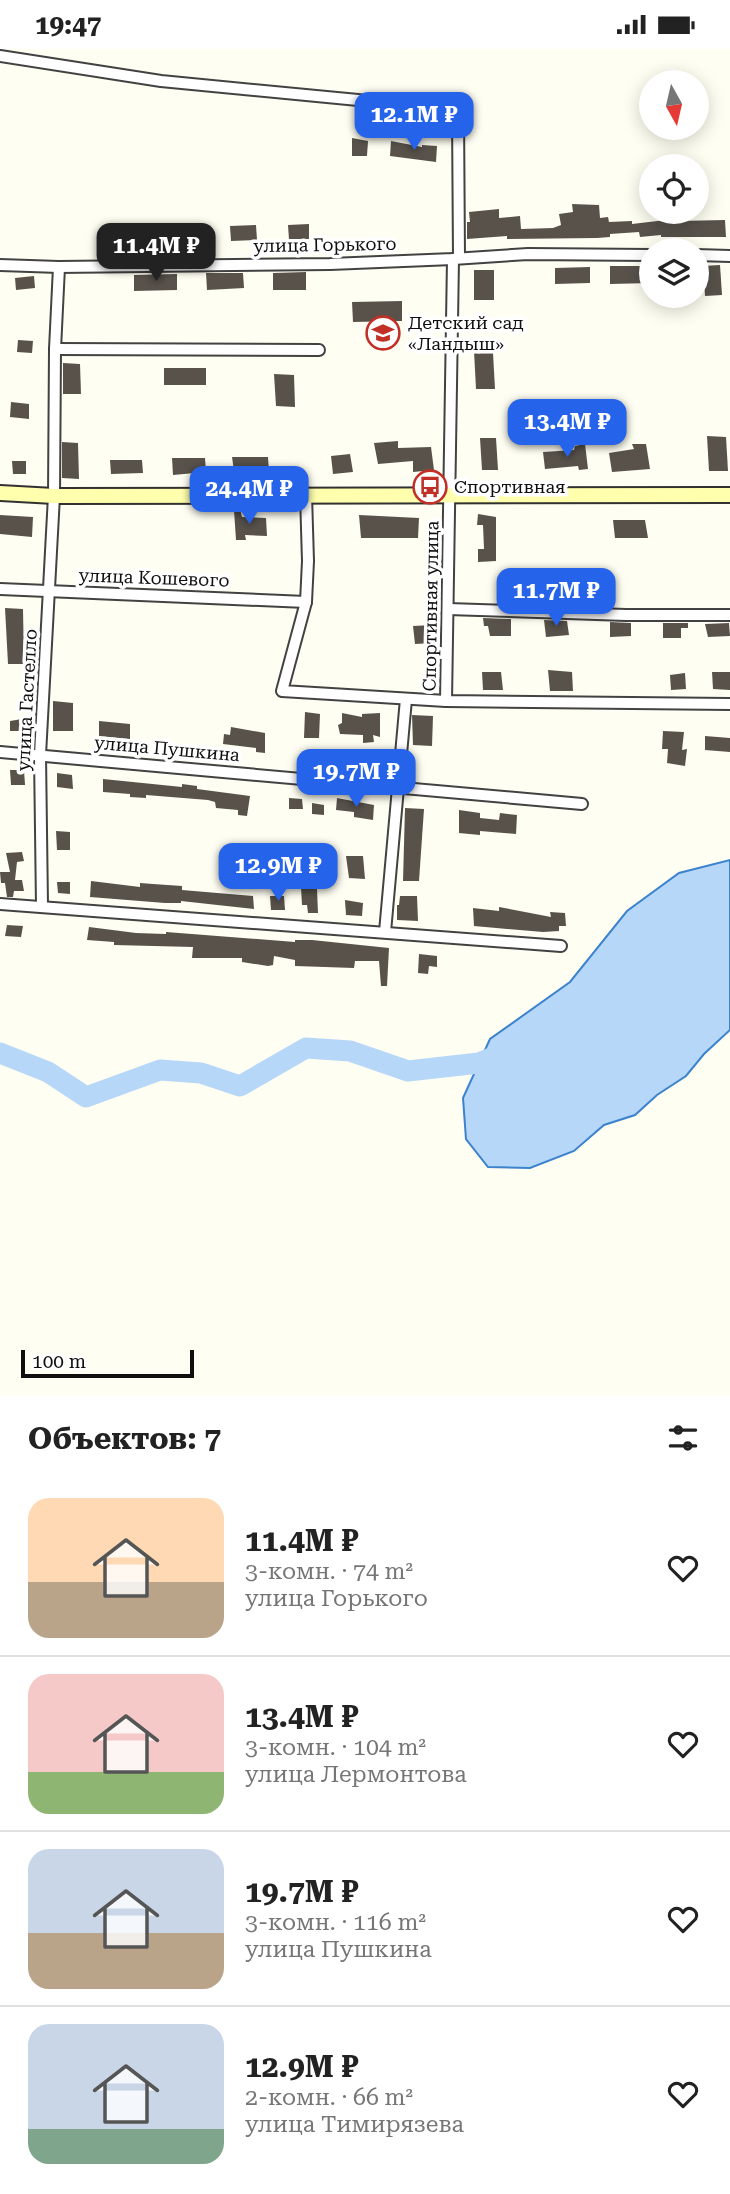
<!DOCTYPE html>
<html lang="ru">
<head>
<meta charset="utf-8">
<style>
	body { margin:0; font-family:"Roboto Serif",serif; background:#f6f6f6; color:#222; height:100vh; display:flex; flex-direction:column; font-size:26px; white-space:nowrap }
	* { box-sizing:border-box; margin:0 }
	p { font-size:23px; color:#767676 }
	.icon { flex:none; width:38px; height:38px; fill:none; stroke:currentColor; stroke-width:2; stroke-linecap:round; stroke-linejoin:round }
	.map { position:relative; height:1347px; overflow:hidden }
	.drawer { display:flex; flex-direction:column; background:#fff; flex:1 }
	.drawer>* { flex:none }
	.needle { width:46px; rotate:172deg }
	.tools { position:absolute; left:639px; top:21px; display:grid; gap:14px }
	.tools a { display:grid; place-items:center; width:70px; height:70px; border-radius:50%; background:#fff; box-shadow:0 4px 18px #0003; font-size:35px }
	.scale { position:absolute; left:21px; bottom:18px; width:173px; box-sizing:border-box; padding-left:7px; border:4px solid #0f0f0f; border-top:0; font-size:19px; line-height:24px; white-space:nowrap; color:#0f0f0f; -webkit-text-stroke:5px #fff; paint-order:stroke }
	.price { position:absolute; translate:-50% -60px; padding:0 16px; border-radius:14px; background:#2563eb; color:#fff; font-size:23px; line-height:46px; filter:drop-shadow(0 2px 4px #0008) }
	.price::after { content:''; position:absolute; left:50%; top:42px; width:21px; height:16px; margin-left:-10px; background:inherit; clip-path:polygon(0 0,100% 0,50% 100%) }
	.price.on { background:#222; color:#fff }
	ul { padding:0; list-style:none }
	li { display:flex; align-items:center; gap:21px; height:175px; padding:0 28px }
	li+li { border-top:2px solid #e0e0e0 }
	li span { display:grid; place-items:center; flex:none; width:196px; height:140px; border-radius:21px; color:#555 }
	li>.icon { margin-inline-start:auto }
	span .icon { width:84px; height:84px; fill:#fffc; stroke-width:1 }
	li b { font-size:30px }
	h2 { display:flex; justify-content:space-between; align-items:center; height:84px; padding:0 28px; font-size:30px }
	.status { display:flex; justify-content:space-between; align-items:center; height:49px; padding:0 35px; background:#fff; direction:ltr }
	.status svg { height:19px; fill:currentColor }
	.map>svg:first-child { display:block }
</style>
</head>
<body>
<div class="status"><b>19:47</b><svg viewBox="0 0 49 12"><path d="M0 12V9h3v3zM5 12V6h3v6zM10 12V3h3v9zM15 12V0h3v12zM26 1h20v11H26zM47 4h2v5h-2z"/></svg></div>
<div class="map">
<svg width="730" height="1347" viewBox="0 0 730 1347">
	<rect width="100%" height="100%" fill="#fffef2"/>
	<polygon fill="#b6d7f7" stroke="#3c83ce" stroke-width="2" points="730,811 730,981 704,1005 686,1027 657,1046 635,1066 604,1076 574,1102 530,1119 488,1118 466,1090 463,1049 490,990 570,933 627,862 679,824"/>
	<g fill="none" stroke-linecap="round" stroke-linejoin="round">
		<polyline stroke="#b6d7f7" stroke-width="21" points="0,1004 48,1023 86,1048 160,1021 201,1024 240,1037 306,999 350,1002 408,1022 479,1014 506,1003"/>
	</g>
	<g fill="#58524b">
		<polygon points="352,89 368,92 367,107 352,107"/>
		<polygon points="391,92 422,98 422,96 437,97 436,113 390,107"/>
		<polygon points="572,155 599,156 600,169 608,168 609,173 632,172 632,175 666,171 666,163 678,163 679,172 725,171 726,188 661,188 661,186 640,188 639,183 610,185 610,188 597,189 507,190 507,187 467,190 467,173 470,173 469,163 499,160 499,169 520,167 521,180 553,179 561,176 559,165 573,163"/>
		<polygon points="309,175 309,190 289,191 288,176"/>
		<polygon points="256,176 257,191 231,192 230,177"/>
		<polygon points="720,216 722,246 705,247 703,217"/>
		<polygon points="610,217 651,217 651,234 610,235"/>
		<polygon points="590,218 590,234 555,235 555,219"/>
		<rect x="474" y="221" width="20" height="30"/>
		<polygon points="306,223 306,241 273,241 273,224"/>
		<polygon points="206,224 243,224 244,239 207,241"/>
		<polygon points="177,225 177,241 134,242 134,226"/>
		<polygon points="34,227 35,239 16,241 15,229"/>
		<polygon points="402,252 402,272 353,273 352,253"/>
		<polygon points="18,291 33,292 32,304 17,303"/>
		<polygon points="474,302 493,304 495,340 476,340"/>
		<polygon points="63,314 80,315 81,345 63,345"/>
		<rect x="164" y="319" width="42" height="17"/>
		<polygon points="274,325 294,326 295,358 276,357"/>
		<polygon points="11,353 29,355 29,370 10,368"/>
		<polygon points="707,387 726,388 728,422 709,422"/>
		<polygon points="480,389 496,389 498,421 482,421"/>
		<polygon points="398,392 398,399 431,398 434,421 413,423 413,412 378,415 374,394"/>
		<polygon points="62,393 78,394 79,430 62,429"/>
		<polygon points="585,395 588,420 579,421 578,417 545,420 543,403 574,401 575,397"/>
		<polygon points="632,395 646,395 650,420 612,423 609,404 634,400"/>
		<polygon points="350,405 353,423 333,425 331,407"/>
		<polygon points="232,408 268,408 269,423 243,423 243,428 235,429"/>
		<polygon points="172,409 205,409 206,423 173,426"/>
		<polygon points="110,411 142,411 143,424 111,425"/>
		<polygon points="12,412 26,412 26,425 13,425"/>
		<polygon points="240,460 242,468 266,469 267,487 245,486 246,491 236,491 234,461"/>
		<polygon points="478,465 496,468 496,512 478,513 478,500 484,500 483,476 477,476"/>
		<polygon points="0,466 33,468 32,488 0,485"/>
		<polygon points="359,466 419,469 418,489 361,489"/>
		<polygon points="613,471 645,471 648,489 615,489"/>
		<polygon points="5,559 23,560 24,615 8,615"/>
		<polygon points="483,569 511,570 511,587 490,587 488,577 484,577"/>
		<polygon points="544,571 567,572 569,586 546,588"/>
		<polygon points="610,573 631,574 631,587 610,588"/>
		<polygon points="663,574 688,574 688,579 681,579 681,589 663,589"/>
		<polygon points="729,574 730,587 708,588 705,575"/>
		<polygon points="432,576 433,594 415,595 413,577"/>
		<polygon points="548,621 572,623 573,642 550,642"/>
		<polygon points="482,623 501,623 503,641 483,641"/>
		<polygon points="712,623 730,623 730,641 713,640"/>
		<polygon points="685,624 686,640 671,641 670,626"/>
		<polygon points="53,652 73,654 73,682 53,682"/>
		<polygon points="305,663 320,665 319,689 304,689"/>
		<polygon points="342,664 362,668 362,665 380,664 380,688 373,686 374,693 363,694 363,686 340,685 338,676 342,674"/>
		<polygon points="412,666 433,667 432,697 413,696"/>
		<polygon points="22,670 22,682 10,682 10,672"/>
		<polygon points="99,672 130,675 130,690 99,687"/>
		<polygon points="231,678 265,684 265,704 256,703 256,699 223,695 224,685 230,686"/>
		<polygon points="663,682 684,683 682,701 687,700 685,717 667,714 668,700 662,700"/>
		<polygon points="705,687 730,689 730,703 705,701"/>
		<polygon points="10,721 24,721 25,736 11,736"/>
		<polygon points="57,724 72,726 73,740 57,738"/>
		<polygon points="103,730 182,738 182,735 197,737 197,740 250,747 247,767 238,766 238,761 216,759 215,753 208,751 146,746 146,749 130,748 130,745 103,743"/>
		<polygon points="289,749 302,750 303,760 289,760"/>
		<polygon points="337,749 374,756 373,771 354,768 354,763 336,761"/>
		<polygon points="312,754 324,756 324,766 312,765"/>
		<polygon points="405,759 424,760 419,832 403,832"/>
		<polygon points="459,761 480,764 480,769 499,771 500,764 517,766 516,785 480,782 480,786 459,784"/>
		<polygon points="56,782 70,783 70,801 57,801"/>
		<polygon points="22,803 24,812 17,813 15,831 22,831 24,842 14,842 13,848 7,848 5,834 1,834 0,823 10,823 6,804"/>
		<polygon points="346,807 363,807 365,830 349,829"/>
		<polygon points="91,832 140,838 140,834 153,835 182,837 182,841 253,847 254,860 181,852 181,854 165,854 90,848"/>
		<polygon points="57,833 70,833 70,845 58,844"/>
		<polygon points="301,838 317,840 318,864 308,864 307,856 302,856"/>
		<polygon points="270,847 284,847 285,861 271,861"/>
		<polygon points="400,847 417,847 418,872 397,871 397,856 399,856"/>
		<polygon points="345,851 363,854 362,867 346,866"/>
		<polygon points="499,858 551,868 550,863 565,864 566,877 559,877 559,882 543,883 474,877 473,859 499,862"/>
		<polygon points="7,876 23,877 21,888 5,887"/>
		<polygon points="89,878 136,884 166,885 166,883 295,893 295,891 312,891 389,899 387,937 381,937 379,912 355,912 354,919 295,917 295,911 274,907 273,916 268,917 242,913 242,909 192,909 193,898 114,896 114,893 87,891"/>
		<polygon points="419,905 437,907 437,918 429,917 428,925 418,924"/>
	</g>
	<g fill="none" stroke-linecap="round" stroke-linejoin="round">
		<defs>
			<g id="street">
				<polyline points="0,7 161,32 358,51 458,64 459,209"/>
				<polyline points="696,206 730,207"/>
				<polyline points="0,216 59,218 330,215 453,210 528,205 651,206"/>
				<polyline points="55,300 319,301"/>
				<polyline points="306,446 308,512 306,553 282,642 446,652 730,655"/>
				<polyline points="0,540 306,553"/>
				<polyline points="448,560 626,566 730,566"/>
				<polyline points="446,652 453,210"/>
				<polyline points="0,703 582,755"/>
				<polyline points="0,855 561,897"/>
				<polyline points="42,857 40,706 54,447 55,300 59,218"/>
				<polyline points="385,883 406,650"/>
			</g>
			<polyline id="secondary" points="0,444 54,447 730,446"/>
		</defs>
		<use href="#street" stroke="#424242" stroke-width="14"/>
		<use href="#secondary" stroke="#313131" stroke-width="18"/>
		<use href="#street" stroke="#fff" stroke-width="10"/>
		<use href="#secondary" stroke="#ffffad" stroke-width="14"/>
	</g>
	<defs>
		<symbol id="school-ring" viewBox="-11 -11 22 22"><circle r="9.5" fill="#fff" stroke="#c13026" stroke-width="1.5"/><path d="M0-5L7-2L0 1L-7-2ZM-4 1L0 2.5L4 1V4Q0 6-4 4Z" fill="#c13026"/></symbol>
		<symbol id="bus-ring" viewBox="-11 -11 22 22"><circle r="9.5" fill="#fff" stroke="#c13026" stroke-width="1.5"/><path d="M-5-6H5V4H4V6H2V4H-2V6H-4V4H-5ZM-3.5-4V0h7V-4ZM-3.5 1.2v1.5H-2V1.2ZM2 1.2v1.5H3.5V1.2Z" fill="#c13026"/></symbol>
	</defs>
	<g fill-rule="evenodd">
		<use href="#school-ring" x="364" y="265" width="38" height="38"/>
		<use href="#bus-ring" x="411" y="419" width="38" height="38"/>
	</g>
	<g text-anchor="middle" stroke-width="7" stroke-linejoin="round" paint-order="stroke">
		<g font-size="18" fill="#0f0f0f" stroke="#fff">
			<text transform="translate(325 196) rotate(-1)" y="6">улица Горького</text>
			<text transform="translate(154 529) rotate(2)" y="6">улица Кошевого</text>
			<text transform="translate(431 557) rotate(-89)" y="6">Спортивная улица</text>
			<text transform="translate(27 651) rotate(-87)" y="6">улица Гастелло</text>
			<text transform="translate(167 700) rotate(5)" y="6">улица Пушкина</text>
		</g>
		<g font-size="18" fill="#0f0f0f" stroke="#fff" text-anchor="start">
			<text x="408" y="280">Детский сад<tspan x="408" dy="21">«Ландыш»</tspan></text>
			<text x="454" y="444">Спортивная</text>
		</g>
	</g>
</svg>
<div class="tools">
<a><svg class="needle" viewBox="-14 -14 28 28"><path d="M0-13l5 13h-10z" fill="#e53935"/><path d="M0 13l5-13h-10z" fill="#767676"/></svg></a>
<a><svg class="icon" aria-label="locate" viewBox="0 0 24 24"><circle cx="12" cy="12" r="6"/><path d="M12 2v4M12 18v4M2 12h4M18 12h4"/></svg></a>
<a><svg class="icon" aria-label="layers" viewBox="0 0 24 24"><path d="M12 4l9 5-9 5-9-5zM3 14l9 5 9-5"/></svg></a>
</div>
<div class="scale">100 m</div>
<b class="price" style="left:414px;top:103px">12.1M ₽</b>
<b class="price on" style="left:156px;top:234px">11.4M ₽</b>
<b class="price" style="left:567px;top:410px">13.4M ₽</b>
<b class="price" style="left:249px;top:477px">24.4M ₽</b>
<b class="price" style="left:556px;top:579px">11.7M ₽</b>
<b class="price" style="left:356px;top:760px">19.7M ₽</b>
<b class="price" style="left:278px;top:854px">12.9M ₽</b>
</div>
<section class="drawer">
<h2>Объектов: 7<svg class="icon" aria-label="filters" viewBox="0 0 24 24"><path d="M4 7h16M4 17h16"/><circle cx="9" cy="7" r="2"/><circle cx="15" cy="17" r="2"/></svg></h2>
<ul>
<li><span style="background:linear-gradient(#ffd9b3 60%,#b9a48a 0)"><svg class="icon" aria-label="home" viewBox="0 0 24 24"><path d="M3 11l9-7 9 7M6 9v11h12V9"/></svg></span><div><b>11.4M ₽</b><p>3-комн. · 74 m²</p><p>улица Горького</p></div><svg class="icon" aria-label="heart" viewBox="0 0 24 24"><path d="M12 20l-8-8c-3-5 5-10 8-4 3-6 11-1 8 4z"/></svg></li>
<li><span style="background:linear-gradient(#f6c9c9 70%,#8fb573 0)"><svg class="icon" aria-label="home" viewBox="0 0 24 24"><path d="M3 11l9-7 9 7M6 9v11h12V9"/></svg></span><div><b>13.4M ₽</b><p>3-комн. · 104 m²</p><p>улица Лермонтова</p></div><svg class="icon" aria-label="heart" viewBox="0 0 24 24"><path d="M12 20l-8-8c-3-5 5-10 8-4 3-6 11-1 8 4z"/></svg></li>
<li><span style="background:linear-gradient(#c9d6e8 60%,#b9a48a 0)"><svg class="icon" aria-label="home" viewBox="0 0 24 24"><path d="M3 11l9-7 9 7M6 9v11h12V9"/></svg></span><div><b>19.7M ₽</b><p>3-комн. · 116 m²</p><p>улица Пушкина</p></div><svg class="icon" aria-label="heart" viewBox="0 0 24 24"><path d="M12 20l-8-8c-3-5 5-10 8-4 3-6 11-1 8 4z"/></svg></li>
<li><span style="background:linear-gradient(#c9d6e8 75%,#7fa58c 0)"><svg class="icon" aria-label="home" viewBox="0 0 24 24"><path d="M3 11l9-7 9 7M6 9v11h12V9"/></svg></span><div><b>12.9M ₽</b><p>2-комн. · 66 m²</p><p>улица Тимирязева</p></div><svg class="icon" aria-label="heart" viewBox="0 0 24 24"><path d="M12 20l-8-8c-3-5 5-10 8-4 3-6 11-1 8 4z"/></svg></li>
</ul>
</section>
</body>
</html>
